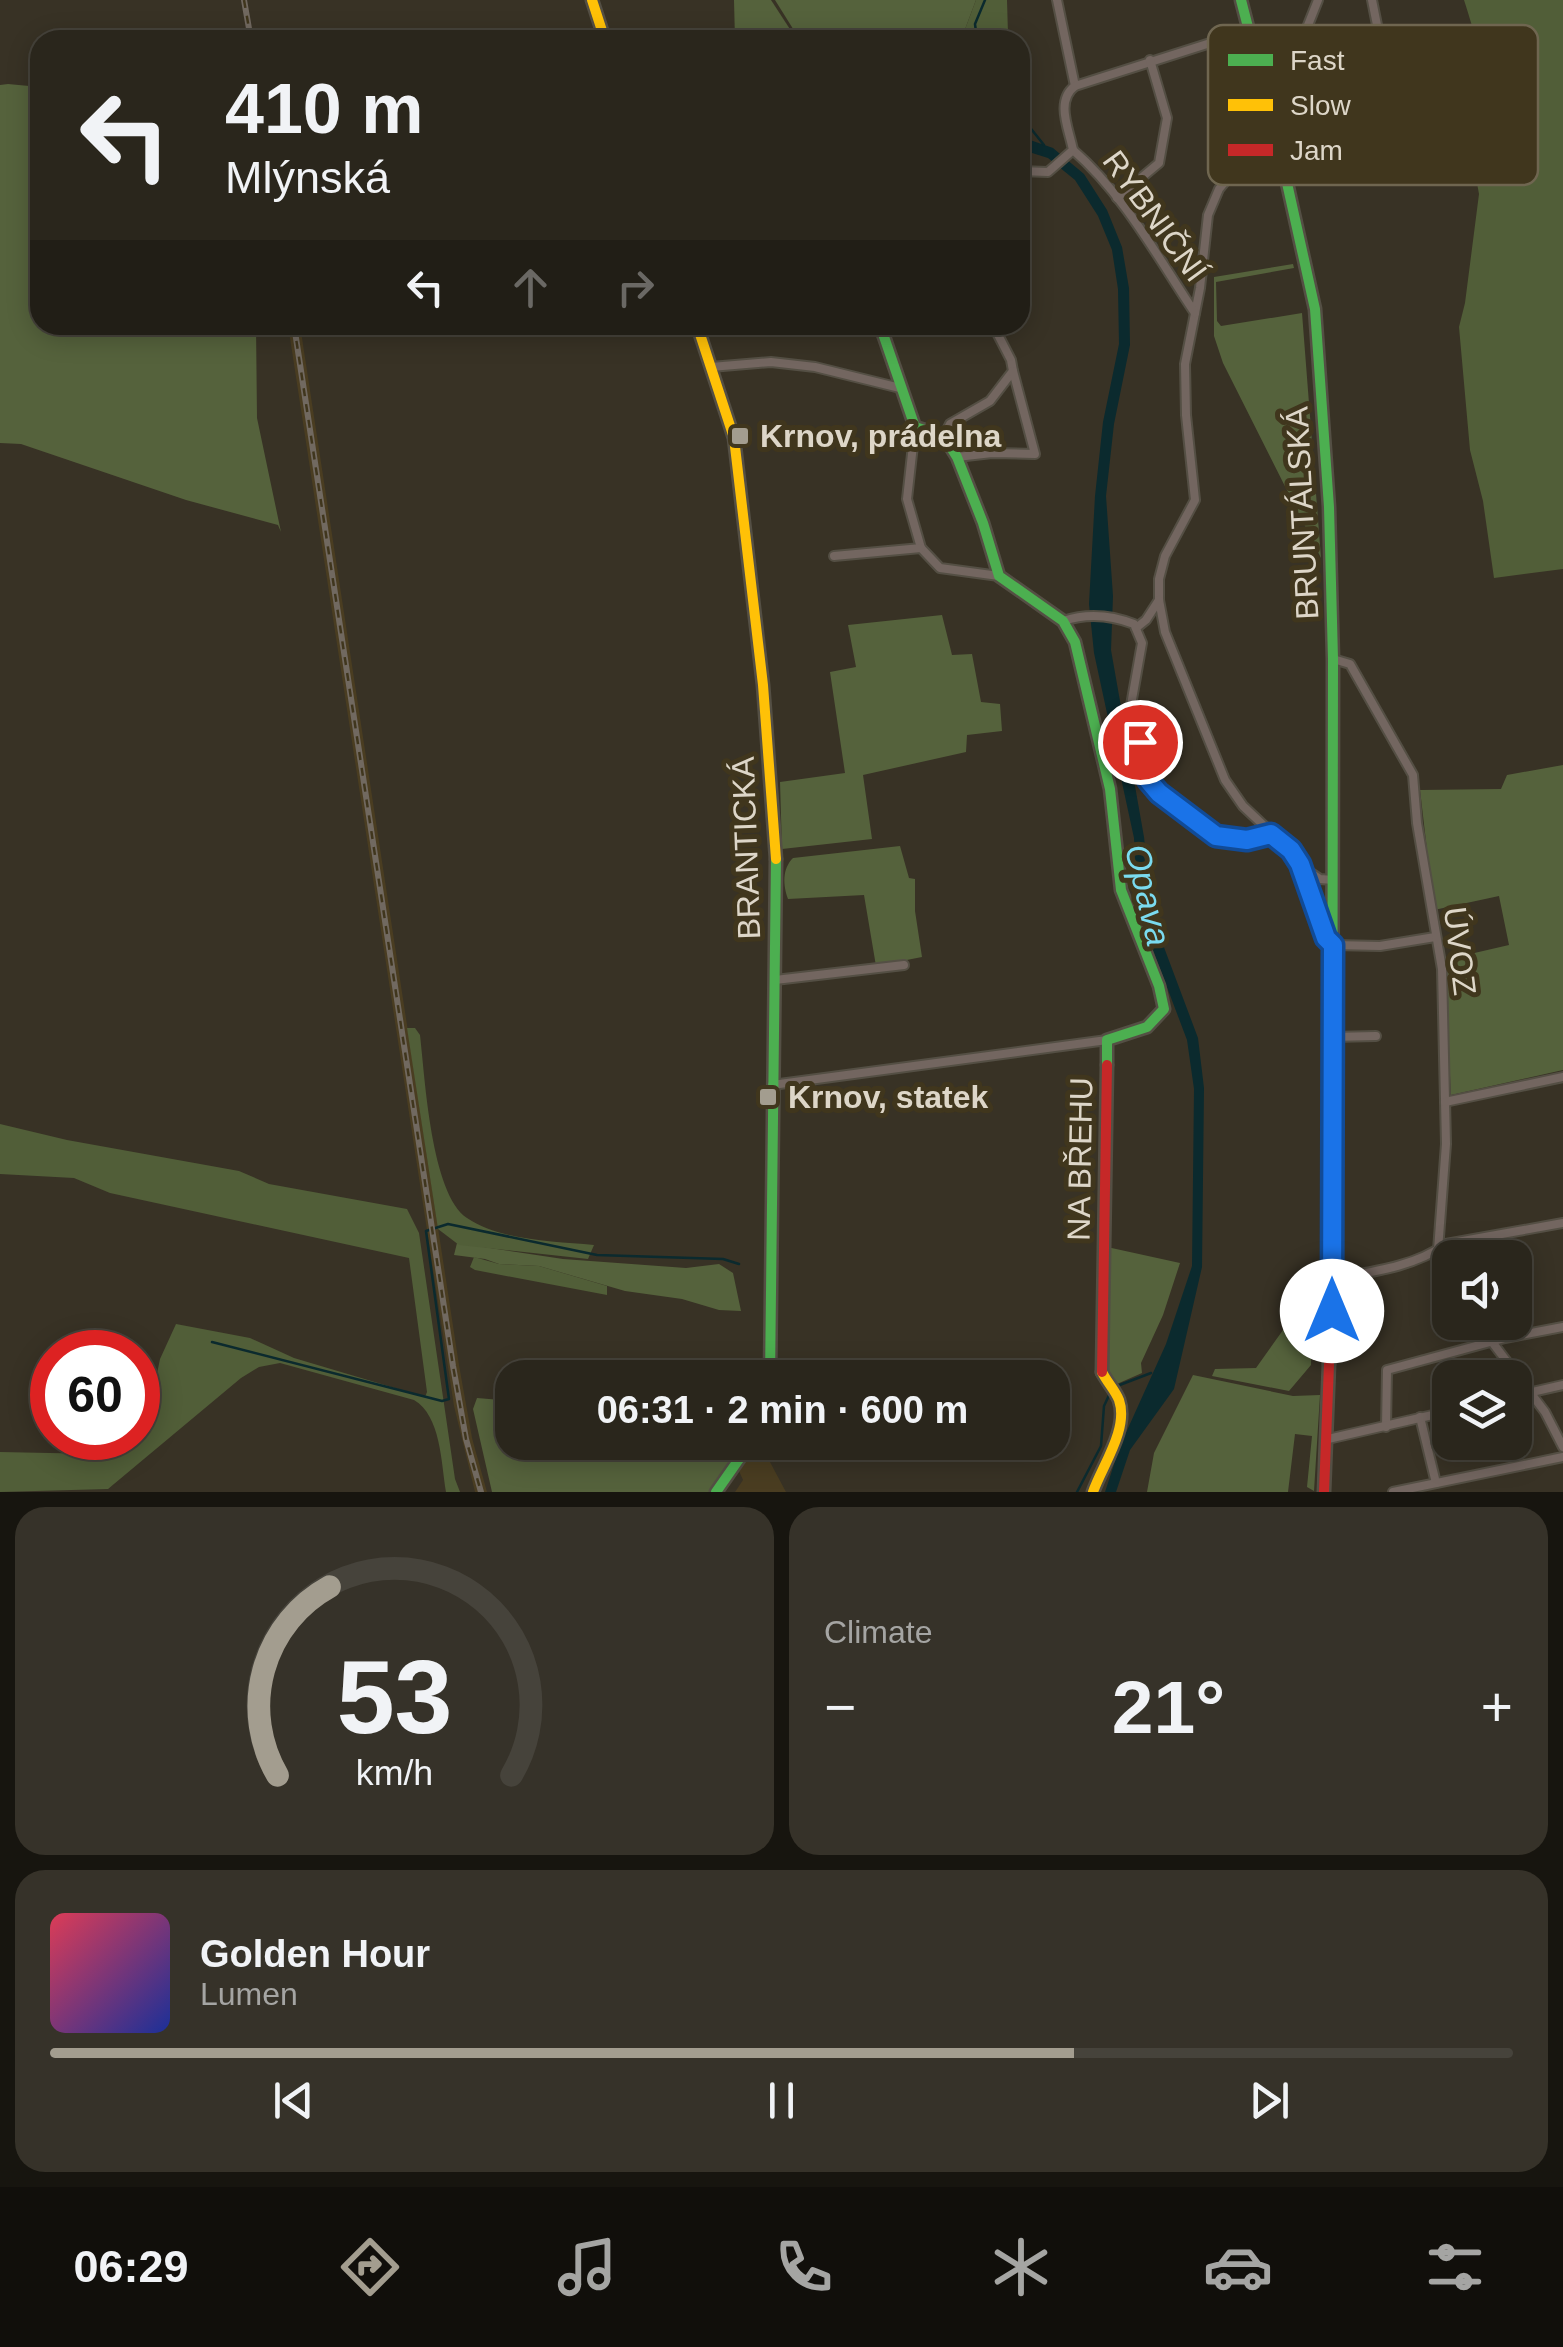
<!DOCTYPE html>
<html lang="en">
<head>
<meta charset="utf-8">
<style>
	:root { --surface:#2a261c; --page:#363229; --text:#f1f3f6; --muted:#a5a5a3; --line:#46433b; --accent:#a39d8f }
	body { margin:0; font-family:Arial,sans-serif; background:var(--page); color:var(--text); height:100vh; display:flex; flex-direction:column; font-size:38px; white-space:nowrap }
	* { box-sizing:border-box; margin:0 }
	p { font-size:32px; color:var(--muted) }
	.icon { flex:none; width:55px; height:55px; fill:none; stroke:currentColor; stroke-width:2; stroke-linecap:round; stroke-linejoin:round }
	.map { position:relative; height:1492px; overflow:hidden }
	.drawer { display:flex; flex-direction:column; gap:15px; padding:15px; background:#17150f; flex:1 }
	.drawer>* { flex:none }
	.top-card { position:absolute; left:30px; top:30px; width:1000px; height:305px; border-radius:30px; box-shadow:0 5px 25px #0003,0 0 0 2px var(--line); background:#2a261c; color:var(--text); overflow:hidden }
	.tools { position:absolute; left:1432px; top:1240px; display:grid; gap:20px }
	.tools a { display:grid; place-items:center; width:100px; height:100px; border-radius:20px; background:var(--surface); box-shadow:0 5px 25px #0003,0 0 0 2px var(--line); font-size:50px }
	.speed { position:absolute; left:30px; top:1330px; display:flex; gap:20px; font-size:50px; font-weight:700; text-align:center }
	.speed>* { display:grid; place-content:center; width:130px; height:130px; border-radius:50%; background:var(--surface); box-shadow:0 5px 25px #0003,0 0 0 2px var(--line); line-height:1 }
	.speed .limit { border:15px solid #d22; background:#fff; color:#111 }
	.pin { position:absolute; display:grid; place-items:center; width:85px; height:85px; color:#fff; margin:-42px; border:5px solid #fff; border-radius:50%; box-shadow:0 2px 10px #0007 }
	.me { position:absolute; width:110px; margin:-55px; rotate:0deg; stroke-linejoin:round; filter:drop-shadow(0 0 8px #0008) }
	.turn { display:flex; align-items:center; gap:35px; height:210px; padding:0 30px; font-size:45px }
	.turn .icon { width:130px; height:130px; stroke-width:2.5 }
	.turn b { display:block; font-size:70px; line-height:85px }
	.lanes { display:flex; align-items:center; height:95px; padding:0 30px; background:#0003; justify-content:center; gap:50px; direction:ltr }
	.lanes .off { opacity:.35 }
	.big { font-size:75px; font-weight:800; line-height:1.1 }
	.drawer .widget { flex:1; display:flex; flex-direction:column; justify-content:center; gap:15px; min-width:0; padding:0 35px; border-radius:30px; background:var(--page) }
	.drawer .dial { align-items:center; gap:0 }
	.dial svg { height:260px; overflow:visible; fill:none; stroke:var(--line); stroke-width:7; stroke-linecap:round; text-anchor:middle }
	.dial text { fill:var(--text); stroke:none }
	.song { display:flex; align-items:center; gap:30px }
	.cover { width:120px; height:120px; border-radius:15px; background:linear-gradient(135deg,hsl(350 70% 55%),hsl(230 70% 35%)) }
	.played { height:10px; border-radius:5px; background:linear-gradient(90deg,var(--accent) 70%,var(--line) 70%) }
	.keys { display:flex; justify-content:space-around; direction:ltr }
	.heat { display:flex; justify-content:space-between; align-items:center; font-size:55px; direction:ltr }
	.drawer .tiles { flex:1; display:grid; gap:15px; grid-template-columns:1fr 1fr }
	.widget:last-child { grid-column:span 2 }
	.trip { position:absolute; left:495px; top:1360px; width:575px; height:100px; border-radius:30px; background:var(--surface); box-shadow:0 5px 25px #0003,0 0 0 2px var(--line); font-weight:800; line-height:100px; text-align:center }
	.menu { display:flex; height:160px; justify-content:space-around; align-items:center; background:#110f0b; color:var(--muted) }
	.menu .icon { width:70px; height:70px }
	.menu .active { color:var(--accent) }
	.menu b { font-size:45px; color:var(--text) }
	.map>svg:first-child { display:block }
</style>
</head>
<body>
<div class="map">
<svg width="1563" height="1492" viewBox="0 0 1563 1492">
	<rect width="100%" height="100%" fill="#383225"/>
	<g fill="#4a3d21">
		<path d="M288,325H300L459,1365L472,1438L487,1492H475L454,1406Z"/>
		<path d="M758,1445H761L786,1492H735L743,1480L739,1471Z"/>
	</g>
	<g fill="#55623c">
		<path d="M734,0H771L797,40H735Z"/>
		<path d="M775,0H976L961,40H800Z"/>
		<path d="M8,84L40,87V325H256L257,418L281,532L278,525L186,500L21,444L0,443V85Z"/>
		<path d="M1293,264L1294,268L1216,282L1217,321L1221,326L1302,313L1321,558L1223,363L1214,336V277Z"/>
		<path d="M942,615L952,655L972,654L981,702L1000,704L1002,731L967,735L966,752L863,775L872,839L782,849L780,782L845,773L830,672L856,667L848,625Z"/>
		<path d="M1563,765V1070L1451,1095L1444,960L1509,945L1499,896L1434,910L1420,790L1501,789L1507,775Z"/>
		<path d="M900,846L909,878L915,879V911L922,957L876,966L864,895L788,899C783,885 782,869 793,858Z"/>
		<path d="M457,1243L563,1259L686,1268L719,1264L733,1273L741,1311L719,1310L682,1299L625,1291L539,1266L499,1264L485,1259L454,1255Z"/>
		<path d="M1107,1247L1180,1263L1163,1315L1141,1363L1142,1373L1110,1387L1104,1369Z"/>
		<path d="M1312,1328L1311,1365L1289,1391L1212,1376L1215,1369L1256,1368L1283,1330Z"/>
		<path d="M1193,1375L1293,1396L1320,1395L1314,1491L1307,1487L1312,1436L1295,1434L1288,1492H1147L1154,1453Z"/>
		<path d="M477,1398L512,1401V1442L744,1443L711,1492H492L473,1409Z"/>
	</g>
	<g fill="#515e38">
		<path d="M976,0H1007L1008,34L1012,40H961Z"/>
		<path d="M1464,0H1563V569L1494,578L1483,501L1470,450L1459,327L1465,303L1479,194L1472,156C1479,149 1490,143 1492,132C1495,101 1474,31 1464,0Z"/>
		<path d="M407,1028H415L420,1035C425,1078 431,1194 467,1218C502,1241 553,1241 594,1245L588,1259L459,1245L438,1229Z"/>
		<path d="M0,1124L67,1140L239,1171L269,1184L407,1209L419,1233L455,1479L460,1492H446C441,1462 441,1416 414,1400L280,1363L259,1367L241,1378L108,1489L0,1492V1452L99,1454L112,1449L123,1438H138V1419L153,1393L160,1359L176,1324L250,1338L294,1358L425,1397L427,1392L409,1258L110,1193L74,1178L0,1174Z"/>
		<path d="M474,1257L499,1264L539,1266L607,1286V1295L475,1270L470,1267Z"/>
	</g>
	<path fill="#0b2a2e" d="M1030,140L1053,148L1084,174L1107,210L1122,247L1129,288L1130,345L1114,424L1106,496L1113,596L1111,650L1144,837L1153,918L1198,1038L1204,1088L1202,1267L1174,1389L1130,1450L1116,1492H1105L1120,1446L1166,1344L1192,1266L1194,1089L1187,1040L1142,921L1137,896L1134,838L1094,653L1089,604L1095,496L1103,422L1119,344L1118,289L1112,250L1098,216L1075,180L1048,158L1029,152L1020,153V142Z"/>
	<g fill="none" stroke-linecap="round" stroke-linejoin="round">
		<g stroke="#0b2a2e" stroke-width="2.5">
			<path d="M977,40L975,24L985,0"/>
			<path d="M1020,115L1044,145"/>
			<path d="M212,1342L442,1401L449,1399L426,1231L448,1224L597,1255L723,1259L739,1264"/>
			<path d="M1117,1386L1151,1373"/>
			<path d="M1077,1492L1101,1446L1104,1406L1111,1391"/>
		</g>
		<g stroke="#544f44" stroke-width="12">
			<g id="street">
				<path d="M1057,0L1075,86"/>
				<path d="M1372,0L1380,40"/>
				<path d="M1279,147L1244,159L1219,189L1208,215L1200,288L1185,364L1186,415L1195,500L1165,556L1159,579V600L1165,632L1225,780L1243,806L1291,851L1326,938L1333,945L1380,946L1435,937"/>
				<path d="M1073,150C1124,194 1158,258 1195,313"/>
				<path d="M1282,162L1295,135L1287,78L1318,0"/>
				<path d="M1020,171L1048,172L1073,150C1069,129 1055,101 1075,86L1226,38"/>
				<path d="M1117,198L1159,163L1167,118L1150,60"/>
				<path d="M711,367L771,362L815,367L900,388"/>
				<path d="M915,427L907,499L921,548L940,568L999,576"/>
				<path d="M944,436L950,424L990,401L1013,371L1011,360L993,325"/>
				<path d="M957,457L992,453L1035,454L1013,371"/>
				<path d="M834,556L921,548"/>
				<path d="M1063,621C1087,613 1111,615 1134,624L1142,643L1131,705L1148,781L1159,793L1216,836L1247,840L1271,834"/>
				<path d="M1136,628L1146,620L1159,600"/>
				<path d="M1333,659L1350,664L1413,775L1417,823L1442,969L1446,1144L1438,1250L1450,1277"/>
				<path d="M1299,865L1320,879L1333,880"/>
				<path d="M775,980L904,965"/>
				<path d="M1332,1037L1376,1036"/>
				<path d="M772,1085L1107,1040"/>
				<path d="M1445,1102L1563,1077"/>
				<path d="M1332,1279C1371,1272 1414,1267 1446,1244L1563,1223"/>
				<path d="M1477,1322L1545,1412L1563,1447"/>
				<path d="M1515,1396L1563,1385"/>
				<path d="M1420,1417L1436,1483"/>
				<path d="M1386,1427L1387,1370L1505,1338L1563,1327"/>
				<path d="M1328,1439L1450,1411"/>
				<path d="M1393,1492L1563,1457"/>
			</g>
		</g>
		<g stroke="#544f44" stroke-width="15">
			<g id="fast">
				<path d="M1241,0L1279,147L1315,309L1329,507L1333,659L1332,1279L1329,1364"/>
				<path d="M880,325L915,427L944,436L957,457L983,523L999,576L1063,621L1075,642L1110,789L1121,890L1159,986L1164,1009L1147,1027L1107,1040V1065"/>
				<path d="M770,1378L776,859"/>
				<path d="M716,1492L751,1442"/>
			</g>
		</g>
		<g stroke="#544f44" stroke-width="15">
			<g id="slow">
				<path d="M592,0L605,40"/>
				<path d="M697,325L734,438L763,685L776,859"/>
				<path d="M1093,1492C1102,1466 1129,1429 1119,1400C1115,1390 1107,1382 1102,1372"/>
			</g>
		</g>
		<g stroke="#544f44" stroke-width="15">
			<g id="jam">
				<path d="M1102,1372L1107,1065"/>
				<path d="M1324,1492L1329,1364"/>
			</g>
		</g>
		<use href="#street" stroke="#736660" stroke-width="8"/>
		<use href="#fast" stroke="#4caf50" stroke-width="10"/>
		<use href="#slow" stroke="#ffc107" stroke-width="10"/>
		<use href="#jam" stroke="#c62828" stroke-width="10"/>
		<g stroke="#716960" stroke-width="6">
			<g id="rail">
				<path d="M244,0L251,40"/>
				<path d="M294,325L453,1366L466,1439L481,1492"/>
			</g>
		</g>
		<use href="#rail" stroke="#40361d" stroke-width="2.5" stroke-dasharray="8" stroke-linecap="butt"/>
	</g>
	<g fill="none" stroke-linecap="round" stroke-linejoin="round">
		<g stroke="#114b97" stroke-width="25">
			<path id="route" d="M1140,742L1148,780L1159,793L1216,836L1247,840L1271,834L1291,850L1300,864L1326,938L1333,945L1332,1311"/>
		</g>
		<use href="#route" stroke="#1a73e8" stroke-width="18"/>
	</g>
	<g fill="#a39d8f" stroke="#40361d" stroke-width="4">
		<rect x="730" y="426" width="20" height="20" rx="5"/>
		<rect x="758" y="1087" width="20" height="20" rx="5"/>
	</g>
	<g text-anchor="middle" stroke-width="10" stroke-linejoin="round" paint-order="stroke">
		<g font-size="32" fill="#ddd6c8" stroke="#40361d">
			<text transform="translate(1155 216) rotate(54)" y="11">RYBNIČNÍ</text>
			<text transform="translate(1302 513) rotate(-93)" y="11">BRUNTÁLSKÁ</text>
			<text transform="translate(746 848) rotate(-92)" y="11">BRANTICKÁ</text>
			<text transform="translate(1460 951) rotate(83)" y="11">ÚVOZ</text>
			<text transform="translate(1080 1159) rotate(-89)" y="11">NA BŘEHU</text>
		</g>
		<g font-size="32" font-weight="bold" fill="#ddd6c8" stroke="#40361d" text-anchor="start">
			<text x="760" y="447">Krnov, prádelna</text>
			<text x="788" y="1108">Krnov, statek</text>
		</g>
		<g font-size="35" font-style="italic" fill="#7adbf0" stroke="#40361d">
			<text transform="translate(1148 895) rotate(77)" y="12">Opava</text>
		</g>
	</g>
	<rect x="1208" y="25" width="330" height="160" rx="15" fill="#40361d" stroke="#6f6650" stroke-width="2.5"/>
	<rect x="1228" y="54" width="45" height="12" fill="#4caf50"/>
	<rect x="1228" y="99" width="45" height="12" fill="#ffc107"/>
	<rect x="1228" y="144" width="45" height="12" fill="#c62828"/>
	<g font-size="28" fill="#ddd6c8">
		<text x="1290" y="70">Fast</text>
		<text x="1290" y="115">Slow</text>
		<text x="1290" y="160">Jam</text>
	</g>
</svg>
<div class="tools">
<a><svg class="icon" aria-label="sound" viewBox="0 0 24 24"><path d="M4 9h4l5-4v14l-5-4H4zM17 9q2 3 0 6"/></svg></a>
<a><svg class="icon" aria-label="layers" viewBox="0 0 24 24"><path d="M12 4l9 5-9 5-9-5zM3 14l9 5 9-5"/></svg></a>
</div>
<div class="speed"><div class="limit">60</div></div>
<div class="pin" style="left:1140px;top:742px;background:#d93025"><svg class="icon" aria-label="arrive" viewBox="0 0 24 24"><path d="M6 21V4h12l-3 4 3 4H6"/></svg></div>
<svg class="me" style="left:1332px;top:1311px" viewBox="-20 -20 40 40"><circle r="19" fill="#fff"/><path d="M0-13L10 11 0 6-10 11z" fill="#1a73e8"/></svg>
<div class="trip">06:31 · 2 min · 600 m</div>
<div class="top-card">
<div class="turn"><svg class="icon" aria-label="left" viewBox="0 0 24 24"><path d="M17 20v-9H6M10 6l-5 5 5 5"/></svg><div><b>410 m</b>Mlýnská</div></div>
<div class="lanes"><svg class="icon" aria-label="left" viewBox="0 0 24 24"><path d="M17 20v-9H6M10 6l-5 5 5 5"/></svg><svg class="icon off" aria-label="ahead" viewBox="0 0 24 24"><path d="M12 20V5M6 11l6-6 6 6"/></svg><svg class="icon off" aria-label="right" viewBox="0 0 24 24"><path d="M7 20v-9h11M14 6l5 5-5 5"/></svg></div>
</div>
</div>
<section class="drawer">
<div class="tiles">
<div class="widget dial"><svg viewBox="0 0 100 80">
<path d="M14 69A42 42 0 1 1 86 69"/>
<path d="M14 69A42 42 0 0 1 30 11" stroke="#a39d8f"/>
<text x="50" y="56" font-size="32" font-weight="700">53</text>
<text x="50" y="72" font-size="11">km/h</text>
</svg></div>
<div class="widget"><p>Climate</p>
<div class="heat"><a>−</a><b class="big">21°</b><a>+</a></div>
</div>
<div class="widget">
<div class="song"><i class="cover"></i><div><b>Golden Hour</b><p>Lumen</p></div></div>
<div class="played"></div>
<div class="keys"><svg class="icon" aria-label="previous" viewBox="0 0 24 24"><path d="M18 5L8 12l10 7zM5 5v14"/></svg><svg class="icon" aria-label="pause" viewBox="0 0 24 24"><path d="M8 5v14M16 5v14"/></svg><svg class="icon" aria-label="next" viewBox="0 0 24 24"><path d="M6 5l10 7-10 7zM19 5v14"/></svg></div>
</div>
</div>
</section>
<nav class="menu">
<b>06:29</b>
<svg class="icon active" aria-label="directions" viewBox="0 0 24 24"><path d="M12 3l9 9-9 9-9-9zM9 14v-3h6M13 9l2 2-2 2"/></svg>
<svg class="icon" aria-label="music" viewBox="0 0 24 24"><path d="M9 18V5l10-2v13"/><circle cx="6" cy="18" r="3"/><circle cx="16" cy="16" r="3"/></svg>
<svg class="icon" aria-label="phone" viewBox="0 0 24 24"><path d="M5 4h4l2 5-3 2q2 4 5 5l2-3 5 2v4C11 20 4 13 5 4z"/></svg>
<svg class="icon" aria-label="climate" viewBox="0 0 24 24"><path d="M12 3v18M4 7l16 10M4 17L20 7"/></svg>
<svg class="icon" aria-label="car" viewBox="0 0 24 24"><path d="M5 17H2v-5l4-1 3-4h7l3 4 3 1v5h-3M9 17h6M6 11h13"/><circle cx="7" cy="17" r="2"/><circle cx="17" cy="17" r="2"/></svg>
<svg class="icon" aria-label="filters" viewBox="0 0 24 24"><path d="M4 7h16M4 17h16"/><circle cx="9" cy="7" r="2"/><circle cx="15" cy="17" r="2"/></svg>
</nav>
</body>
</html>
